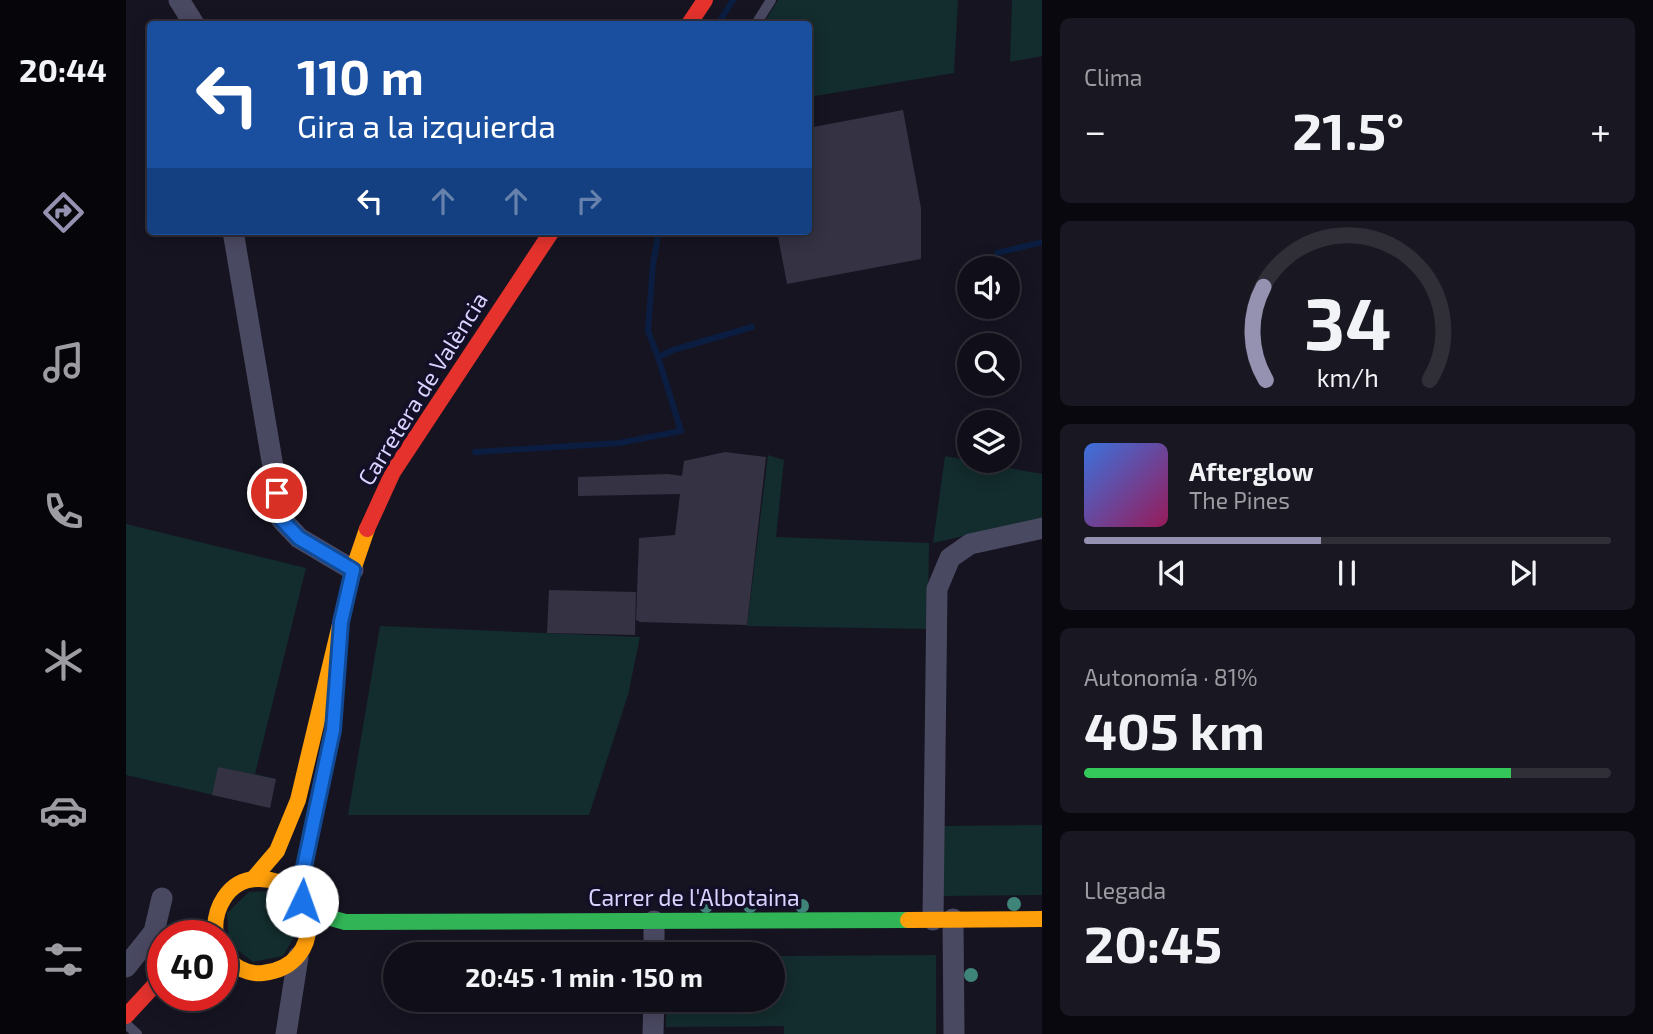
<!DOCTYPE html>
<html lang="es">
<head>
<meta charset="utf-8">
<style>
	:root { --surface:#100f19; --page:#191822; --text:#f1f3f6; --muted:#9c9ca2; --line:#302f38; --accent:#9591b1 }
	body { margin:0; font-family:"Exo 2",sans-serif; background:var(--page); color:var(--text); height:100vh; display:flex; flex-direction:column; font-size:26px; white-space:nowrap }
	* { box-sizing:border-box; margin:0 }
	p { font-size:23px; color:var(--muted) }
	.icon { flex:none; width:38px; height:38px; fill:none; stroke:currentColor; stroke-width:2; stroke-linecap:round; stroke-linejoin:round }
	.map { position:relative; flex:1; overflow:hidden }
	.details { display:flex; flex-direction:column; gap:18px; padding:18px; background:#09080e; width:611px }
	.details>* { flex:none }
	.hud { position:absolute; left:21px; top:21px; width:665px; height:214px; border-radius:7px; box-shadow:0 4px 18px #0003,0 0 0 2px var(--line); background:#1a4fa0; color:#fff; overflow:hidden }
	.buttons { position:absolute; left:831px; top:256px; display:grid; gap:14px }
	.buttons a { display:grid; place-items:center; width:63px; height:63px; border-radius:50%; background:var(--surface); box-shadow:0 4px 18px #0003,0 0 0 2px var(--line); font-size:35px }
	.speed { position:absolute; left:21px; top:920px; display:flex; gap:14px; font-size:35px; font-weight:700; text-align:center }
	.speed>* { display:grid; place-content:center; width:91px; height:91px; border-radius:50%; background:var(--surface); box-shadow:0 4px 18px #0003,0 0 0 2px var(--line); line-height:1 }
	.speed .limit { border:10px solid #d22; background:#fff; color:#111 }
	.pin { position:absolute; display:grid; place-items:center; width:60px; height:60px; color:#fff; margin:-30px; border:4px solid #fff; border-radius:50%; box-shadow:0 2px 7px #0007 }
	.me { position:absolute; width:77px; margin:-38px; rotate:3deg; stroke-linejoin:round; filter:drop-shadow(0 0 5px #0008) }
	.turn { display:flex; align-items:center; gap:24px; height:147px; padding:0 35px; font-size:32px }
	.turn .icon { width:91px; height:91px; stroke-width:2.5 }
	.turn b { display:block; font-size:49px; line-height:60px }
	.lanes { display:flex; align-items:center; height:66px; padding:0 35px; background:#0003; justify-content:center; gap:35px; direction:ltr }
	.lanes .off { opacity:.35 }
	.big { font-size:52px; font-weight:700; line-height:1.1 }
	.details .card { flex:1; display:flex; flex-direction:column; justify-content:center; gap:10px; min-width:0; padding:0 24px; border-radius:10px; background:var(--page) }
	.details .dial { align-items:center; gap:0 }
	.dial svg { height:182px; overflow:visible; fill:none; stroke:var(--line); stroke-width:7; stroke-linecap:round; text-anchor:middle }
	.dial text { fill:var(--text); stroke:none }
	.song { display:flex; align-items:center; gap:21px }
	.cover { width:84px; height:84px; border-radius:10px; background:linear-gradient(135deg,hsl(220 70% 55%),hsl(330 70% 35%)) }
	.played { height:7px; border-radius:4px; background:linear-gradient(90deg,var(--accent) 45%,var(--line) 45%) }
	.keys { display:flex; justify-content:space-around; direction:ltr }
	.heat { display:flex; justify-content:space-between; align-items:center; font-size:38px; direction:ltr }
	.charge { height:10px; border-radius:5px; background:linear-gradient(90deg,#34c759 81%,var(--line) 0) }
	.trip { position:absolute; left:257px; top:942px; width:402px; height:70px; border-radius:35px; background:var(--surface); box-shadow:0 4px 18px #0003,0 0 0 2px var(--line); font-weight:700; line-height:70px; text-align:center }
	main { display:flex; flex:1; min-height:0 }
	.tabs { display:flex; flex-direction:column; width:126px; justify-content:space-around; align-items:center; background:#06060a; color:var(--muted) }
	.tabs .icon { width:49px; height:49px }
	.tabs .selected { color:var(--accent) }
	.tabs b { font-size:32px; color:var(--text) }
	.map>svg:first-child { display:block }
</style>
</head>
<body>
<main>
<nav class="tabs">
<b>20:44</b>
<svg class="icon selected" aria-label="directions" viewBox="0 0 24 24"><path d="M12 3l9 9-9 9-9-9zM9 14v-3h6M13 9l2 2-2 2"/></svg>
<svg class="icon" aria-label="music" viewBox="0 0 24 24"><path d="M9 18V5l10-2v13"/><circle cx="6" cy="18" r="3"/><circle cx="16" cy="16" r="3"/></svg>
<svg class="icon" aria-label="phone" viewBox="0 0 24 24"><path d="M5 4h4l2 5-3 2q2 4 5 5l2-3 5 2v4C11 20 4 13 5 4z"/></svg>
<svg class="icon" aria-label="climate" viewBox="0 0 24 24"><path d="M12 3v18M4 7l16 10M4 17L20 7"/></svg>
<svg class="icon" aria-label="car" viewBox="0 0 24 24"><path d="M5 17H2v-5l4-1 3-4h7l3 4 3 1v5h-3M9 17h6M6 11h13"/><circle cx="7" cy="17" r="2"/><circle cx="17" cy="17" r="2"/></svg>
<svg class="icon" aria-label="filters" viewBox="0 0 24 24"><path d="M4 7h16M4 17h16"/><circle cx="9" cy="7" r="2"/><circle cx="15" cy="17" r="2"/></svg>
</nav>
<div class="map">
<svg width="917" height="1034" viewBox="0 0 917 1034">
	<rect width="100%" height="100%" fill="#161421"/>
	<g fill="#132c2d">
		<path d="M652,0H832L828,73L683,97L682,24H637Z"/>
		<path d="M886,0H916V56L884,62Z"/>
		<path d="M642,455L658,460L650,537L803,543L802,629L621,626Z"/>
		<path d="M819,456L916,474V518L807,543Z"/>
		<path d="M0,524L180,568L129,774L150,779L144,808L0,775Z"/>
		<path d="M254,626L514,637L502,695L463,815H222Z"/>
		<path d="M916,825V895L817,896V826Z"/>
		<path d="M144,891L162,901L172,930L157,956L127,962L103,944L101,913L123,892Z"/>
		<path d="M810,955V1034H658V1026L540,1027V999H648V956Z"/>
	</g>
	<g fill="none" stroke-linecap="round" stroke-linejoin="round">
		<g stroke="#0b1e41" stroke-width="6">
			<path d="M592,24L607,0"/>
			<path d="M533,231L527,264L522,331L532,357L547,350L626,327"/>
			<path d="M871,253L917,242"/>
			<path d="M349,452L493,443L555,431L532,357"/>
		</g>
	</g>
	<g fill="#343243">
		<path d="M777,110L795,208V259L661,284L651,231H682V128Z"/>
		<path d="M599,452L640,457L621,625L514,622L510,620L513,538L549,535L554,494L452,496V477L542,474L556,476L558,461Z"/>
		<path d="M423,590L510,592L509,635L421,633Z"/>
		<path d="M92,767L150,779L144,808L86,795Z"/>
	</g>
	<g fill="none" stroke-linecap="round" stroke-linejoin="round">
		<g stroke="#4a4962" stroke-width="10">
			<path d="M630,24L645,0"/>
			<path d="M0,1024L11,1034"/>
		</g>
		<g stroke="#4a4962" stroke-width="21">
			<path d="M53,0L68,24"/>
			<path d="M107,231L156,520L173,538L227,570"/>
			<path d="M827,919L828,1034"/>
			<path d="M807,920L811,589L824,558L844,544L917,528"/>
			<path d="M528,954V921"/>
			<path d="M0,967L28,932L36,898"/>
			<path d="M160,1034L172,957"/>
			<path d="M527,1034L528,999"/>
		</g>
		<path stroke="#30b455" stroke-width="16" d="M179,906L198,916L219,922L782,920"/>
		<g stroke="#ff9f0a" stroke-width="16">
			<path d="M127,879L151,851L172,800L227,570L241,529"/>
			<path d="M782,920L917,919"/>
			<path d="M90,936C86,910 102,879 132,879C194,878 202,966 137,973C120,975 105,965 96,952"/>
		</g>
		<g stroke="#e5322d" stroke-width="16">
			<path d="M563,24L579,0"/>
			<path d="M241,529L267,472L426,231"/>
			<path d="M173,896L196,779"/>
			<path d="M0,1016L37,976"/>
		</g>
	</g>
	<g fill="#3e8478">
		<circle cx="888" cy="904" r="7"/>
		<circle cx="580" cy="906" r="7"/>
		<circle cx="624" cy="906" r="7"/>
		<circle cx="676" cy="906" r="7"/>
		<circle cx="845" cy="975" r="7"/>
	</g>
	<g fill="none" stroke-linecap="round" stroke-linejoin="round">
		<g stroke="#114b97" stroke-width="18">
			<path id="route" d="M151,493L156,520L173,538L227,570L215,622L207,730L175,881L173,896L176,901"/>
		</g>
		<use href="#route" stroke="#1a73e8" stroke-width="12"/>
	</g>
	<g text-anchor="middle" stroke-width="7" stroke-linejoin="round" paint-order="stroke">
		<g font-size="23" fill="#d9d4ff" stroke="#130f26">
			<text transform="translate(297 389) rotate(-58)" y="8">Carretera de València</text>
			<text x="568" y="906">Carrer de l'Albotaina</text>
		</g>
	</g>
</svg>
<div class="buttons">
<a><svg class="icon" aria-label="sound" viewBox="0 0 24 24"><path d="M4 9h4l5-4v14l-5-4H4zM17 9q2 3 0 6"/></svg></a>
<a><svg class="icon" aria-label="search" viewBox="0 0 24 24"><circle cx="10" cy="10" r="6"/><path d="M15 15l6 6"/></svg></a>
<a><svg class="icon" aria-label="layers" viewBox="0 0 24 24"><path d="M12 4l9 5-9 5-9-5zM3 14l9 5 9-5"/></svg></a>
</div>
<div class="speed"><div class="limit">40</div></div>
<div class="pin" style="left:151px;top:493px;background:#d93025"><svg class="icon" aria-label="arrive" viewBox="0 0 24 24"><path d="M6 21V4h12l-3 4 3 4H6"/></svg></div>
<svg class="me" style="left:176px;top:901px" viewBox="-20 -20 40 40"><circle r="19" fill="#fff"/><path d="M0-13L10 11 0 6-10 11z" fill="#1a73e8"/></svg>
<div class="trip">20:45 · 1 min · 150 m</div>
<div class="hud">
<div class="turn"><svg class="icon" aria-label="left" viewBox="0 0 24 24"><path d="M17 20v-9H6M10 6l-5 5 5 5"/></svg><div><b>110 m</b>Gira a la izquierda</div></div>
<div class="lanes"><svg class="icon" aria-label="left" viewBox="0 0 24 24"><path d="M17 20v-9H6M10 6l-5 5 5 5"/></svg><svg class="icon off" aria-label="ahead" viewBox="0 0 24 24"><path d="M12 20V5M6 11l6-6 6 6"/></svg><svg class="icon off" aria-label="ahead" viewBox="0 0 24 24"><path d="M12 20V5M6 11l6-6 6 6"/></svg><svg class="icon off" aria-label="right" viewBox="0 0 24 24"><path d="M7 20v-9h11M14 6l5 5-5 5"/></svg></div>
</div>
</div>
<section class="details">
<div class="card"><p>Clima</p>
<div class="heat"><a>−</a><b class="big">21.5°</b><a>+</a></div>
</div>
<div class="card dial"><svg viewBox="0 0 100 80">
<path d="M14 69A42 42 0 1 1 86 69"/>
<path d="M14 69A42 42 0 0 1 13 28" stroke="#9591b1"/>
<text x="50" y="56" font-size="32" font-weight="700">34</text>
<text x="50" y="72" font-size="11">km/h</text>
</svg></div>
<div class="card">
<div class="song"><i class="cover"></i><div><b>Afterglow</b><p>The Pines</p></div></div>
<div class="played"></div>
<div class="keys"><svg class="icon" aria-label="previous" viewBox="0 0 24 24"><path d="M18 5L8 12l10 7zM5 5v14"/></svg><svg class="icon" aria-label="pause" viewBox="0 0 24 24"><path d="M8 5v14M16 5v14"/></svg><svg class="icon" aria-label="next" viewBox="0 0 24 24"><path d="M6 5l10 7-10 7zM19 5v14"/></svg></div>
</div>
<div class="card"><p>Autonomía · 81%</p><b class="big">405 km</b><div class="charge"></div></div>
<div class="card"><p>Llegada</p><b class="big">20:45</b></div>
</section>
</main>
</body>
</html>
